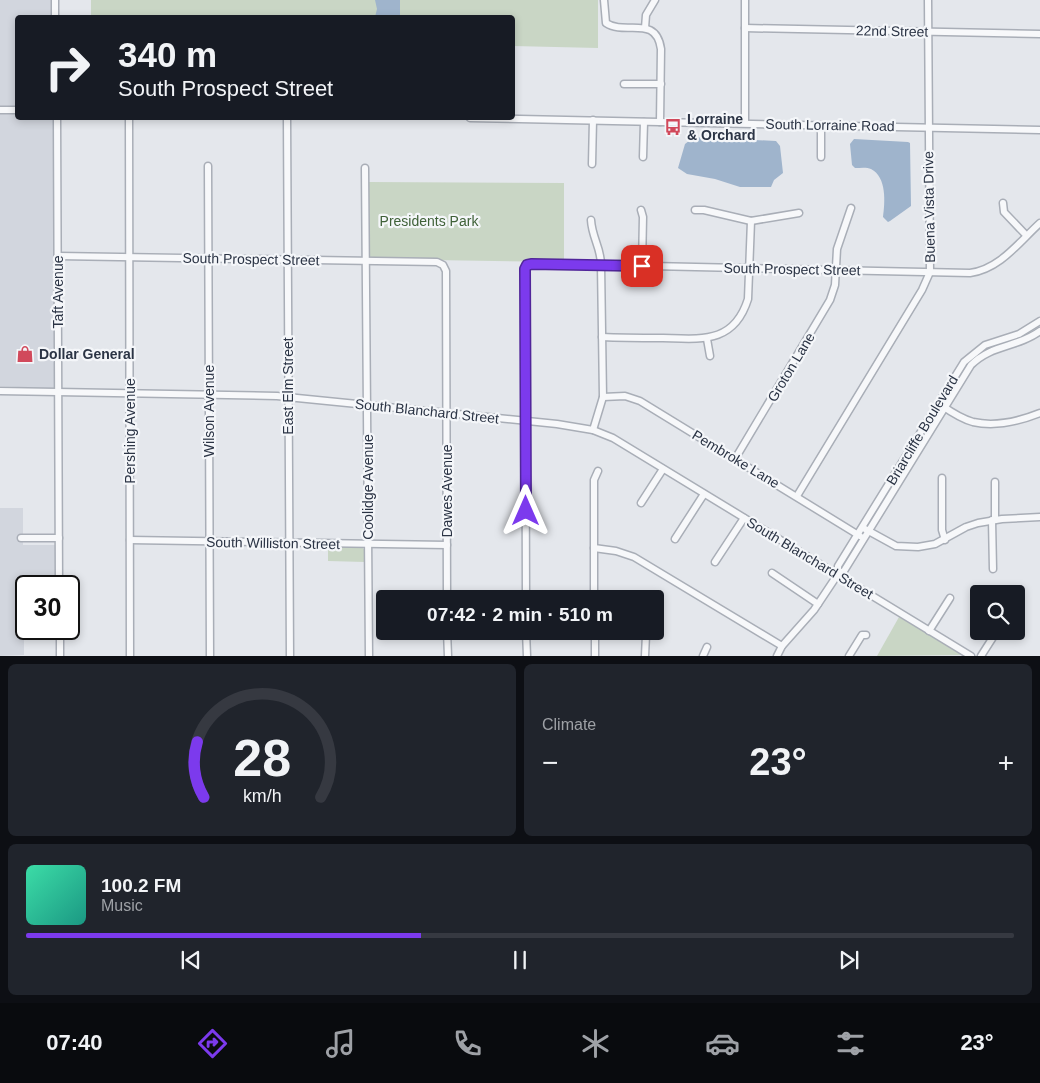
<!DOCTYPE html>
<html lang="en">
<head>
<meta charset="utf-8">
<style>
	:root { --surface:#171b24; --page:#20242c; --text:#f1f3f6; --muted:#9ea1a6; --line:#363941; --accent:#7c3aed }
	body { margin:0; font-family:Arial,sans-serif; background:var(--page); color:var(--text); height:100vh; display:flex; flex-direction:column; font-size:19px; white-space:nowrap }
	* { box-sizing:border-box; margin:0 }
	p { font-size:16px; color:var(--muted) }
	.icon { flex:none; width:28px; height:28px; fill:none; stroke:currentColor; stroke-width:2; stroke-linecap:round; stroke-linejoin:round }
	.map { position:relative; height:656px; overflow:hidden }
	.drawer { display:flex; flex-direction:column; gap:8px; padding:8px; background:#0d0f14; flex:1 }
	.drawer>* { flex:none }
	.guide { position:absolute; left:15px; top:15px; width:500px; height:105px; border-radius:5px; box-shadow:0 2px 8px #0003; background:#171b24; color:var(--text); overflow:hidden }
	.buttons { position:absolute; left:970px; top:585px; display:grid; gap:10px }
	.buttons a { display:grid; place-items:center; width:55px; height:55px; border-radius:5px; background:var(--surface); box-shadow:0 2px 8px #0003; font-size:25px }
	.speed { position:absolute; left:15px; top:575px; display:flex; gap:10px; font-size:25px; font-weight:700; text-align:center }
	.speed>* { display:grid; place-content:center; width:65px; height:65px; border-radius:50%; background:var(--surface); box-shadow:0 2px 8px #0003; line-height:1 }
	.speed .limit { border:2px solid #111; border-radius:8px; background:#fff; color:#111 }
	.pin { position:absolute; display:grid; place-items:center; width:42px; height:42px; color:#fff; margin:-21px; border-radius:10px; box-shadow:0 2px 8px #0006 }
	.me { position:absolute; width:55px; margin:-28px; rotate:0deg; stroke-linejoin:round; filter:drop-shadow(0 0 4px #0008) }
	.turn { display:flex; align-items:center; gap:18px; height:105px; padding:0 20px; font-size:22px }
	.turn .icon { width:65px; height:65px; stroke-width:2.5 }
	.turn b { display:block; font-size:35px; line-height:42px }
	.big { font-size:38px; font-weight:700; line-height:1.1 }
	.drawer .tile { flex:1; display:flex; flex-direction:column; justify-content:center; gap:8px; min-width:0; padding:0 18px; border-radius:8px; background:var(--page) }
	.drawer .dial { align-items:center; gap:0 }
	.dial svg { height:130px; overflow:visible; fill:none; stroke:var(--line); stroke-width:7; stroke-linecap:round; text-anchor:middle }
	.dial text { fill:var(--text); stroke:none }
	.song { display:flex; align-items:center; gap:15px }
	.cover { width:60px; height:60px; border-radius:8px; background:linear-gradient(135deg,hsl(160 70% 55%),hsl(170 70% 35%)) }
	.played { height:5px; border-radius:2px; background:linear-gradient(90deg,var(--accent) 40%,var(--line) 40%) }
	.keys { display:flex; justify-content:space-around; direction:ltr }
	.heat { display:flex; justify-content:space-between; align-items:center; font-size:28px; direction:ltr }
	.drawer .tiles { flex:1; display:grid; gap:8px; grid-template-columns:1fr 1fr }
	.tile:last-child { grid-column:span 2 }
	.trip { position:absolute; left:376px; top:590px; width:288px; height:50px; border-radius:5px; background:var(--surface); box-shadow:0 2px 8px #0003; font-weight:700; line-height:50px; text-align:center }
	.tabs { display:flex; height:80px; justify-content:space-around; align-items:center; background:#090b0e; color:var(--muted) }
	.tabs .icon { width:35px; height:35px }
	.tabs .active { color:var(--accent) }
	.tabs b { font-size:22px; color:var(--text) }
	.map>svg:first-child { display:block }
</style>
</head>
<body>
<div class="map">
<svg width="1040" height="656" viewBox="0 0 1040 656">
	<rect width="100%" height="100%" fill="#e4e7ec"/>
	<g fill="#d2d6de">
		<path d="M0,0H53V17L18,18L17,107L0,106Z"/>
		<path d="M0,114H17L18,118H54L56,389L0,386Z"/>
		<path d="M0,508H23V545H56V586H26V629H57V640H24V655L0,656Z"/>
	</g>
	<g fill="#c9d6c5">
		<path d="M91,0H598V48L513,46L512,18H91Z"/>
		<path d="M369,182L564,183V262L369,259Z"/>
		<path d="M360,546L365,550V562L328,561V547Z"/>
		<path d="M899,617L964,655L877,656Z"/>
	</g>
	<g fill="#9fb4cc">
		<path d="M375,0H400V17H375L377,9Z"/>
		<path d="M694,137L776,141L780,146L783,173L774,180L771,187H740L715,179L687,174L678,168L685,144Z"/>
		<path d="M854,139L908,142L910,143L911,206L890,221L888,222L883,217C885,203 887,177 871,169C867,167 860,168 855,168L852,165L850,144Z"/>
	</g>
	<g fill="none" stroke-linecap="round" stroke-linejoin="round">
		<g stroke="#a9aeb7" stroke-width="9">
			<g id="minor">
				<path d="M55,0V18"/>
				<path d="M604,0L606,23C625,36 656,14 661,49L660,122"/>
				<path d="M645,28L646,15L655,0"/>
				<path d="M745,28L1040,34"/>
				<path d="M624,84H661"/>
				<path d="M0,110H18"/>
				<path d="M57,118L59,586"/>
				<path d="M129,118L130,656"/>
				<path d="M287,118L290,656"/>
				<path d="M470,118L1040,130"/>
				<path d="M745,123V0"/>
				<path d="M643,157L644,122"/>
				<path d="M821,157V125"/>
				<path d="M592,164L593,120"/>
				<path d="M208,166L210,656"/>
				<path d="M365,168L369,656"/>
				<path d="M1003,203L1004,212L1026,235"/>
				<path d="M641,210L643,217L642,266"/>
				<path d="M695,210H704L751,221"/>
				<path d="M591,220C592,238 601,247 601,265L603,397L593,430"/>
				<path d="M751,221L799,213"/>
				<path d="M58,256L437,262L443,265L446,271L447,599"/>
				<path d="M602,337C622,338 643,338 663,338C701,339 734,344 748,299L751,221"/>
				<path d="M707,339L710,356"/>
				<path d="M0,391L277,396L557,424L593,430L613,438L971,656"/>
				<path d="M603,397L625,396L640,401L860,536"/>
				<path d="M941,405C951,412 962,419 973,422C995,427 1020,421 1040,413"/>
				<path d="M735,459L830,300L835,285L837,249L851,208"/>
				<path d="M942,478V530L945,540"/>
				<path d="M995,482V520"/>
				<path d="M797,496L922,290L930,272L928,0"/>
				<path d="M641,503L663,469"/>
				<path d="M992,520L993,569"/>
				<path d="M865,529L896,546L918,547L935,544L966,527L978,523L1002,519L1040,517"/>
				<path d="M21,538H59"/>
				<path d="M675,539L704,494"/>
				<path d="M130,540L447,545"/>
				<path d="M594,548L616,551L634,557L782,646"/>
				<path d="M715,562L744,518"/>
				<path d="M772,573L818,604"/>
				<path d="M838,574V566L964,362L985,345L1019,334L1040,321"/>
				<path d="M526,599L525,270L527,265L560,264L970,273C1000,269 1019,242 1040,223"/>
				<path d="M594,599V480L598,471"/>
				<path d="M60,629V656"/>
				<path d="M447,631L448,656"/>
				<path d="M526,631L527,656"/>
				<path d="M595,631V656"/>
				<path d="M929,631L950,598"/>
				<path d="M645,656L646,635L648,631"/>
				<path d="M703,656L707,647"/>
				<path d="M777,656L782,646L814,610L838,574L844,571L971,365C992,344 1017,348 1040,331"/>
				<path d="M849,656L862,635H866"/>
				<path d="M981,656L997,631"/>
			</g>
		</g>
		<use href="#minor" stroke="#f7f8fa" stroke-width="6"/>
	</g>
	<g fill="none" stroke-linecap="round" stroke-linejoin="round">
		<g stroke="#51269a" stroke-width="12">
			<path id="route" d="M526,511L525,269L527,265L532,264L642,266"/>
		</g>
		<use href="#route" stroke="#7c3aed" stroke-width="9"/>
	</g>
	<defs>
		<g id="bus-bare" transform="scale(1.35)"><path d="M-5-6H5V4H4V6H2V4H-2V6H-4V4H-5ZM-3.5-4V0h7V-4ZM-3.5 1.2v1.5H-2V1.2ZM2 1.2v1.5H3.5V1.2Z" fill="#d1495b" stroke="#f4f6f9" stroke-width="2.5" paint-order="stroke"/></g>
		<g id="shop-bare" transform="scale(1.35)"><path d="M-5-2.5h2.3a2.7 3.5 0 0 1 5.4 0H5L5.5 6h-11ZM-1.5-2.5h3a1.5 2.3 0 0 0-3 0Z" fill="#d1495b" stroke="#f4f6f9" stroke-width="2.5" paint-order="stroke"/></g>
	</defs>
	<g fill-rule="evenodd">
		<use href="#bus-bare" x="673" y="127"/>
		<use href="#shop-bare" x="25" y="354"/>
	</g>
	<g text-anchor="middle" stroke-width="4.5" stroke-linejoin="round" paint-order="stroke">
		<g font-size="14" fill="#2b3445" stroke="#f4f6f9">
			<text transform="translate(892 31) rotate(1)" y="5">22nd Street</text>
			<text transform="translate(830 125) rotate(1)" y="5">South Lorraine Road</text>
			<text transform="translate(929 207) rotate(-91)" y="5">Buena Vista Drive</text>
			<text transform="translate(251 259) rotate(1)" y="5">South Prospect Street</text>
			<text transform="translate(792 269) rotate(1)" y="5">South Prospect Street</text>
			<text transform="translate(58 292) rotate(-90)" y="5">Taft Avenue</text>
			<text transform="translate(791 367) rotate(-59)" y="5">Groton Lane</text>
			<text transform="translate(288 386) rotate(-90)" y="5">East Elm Street</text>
			<text transform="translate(209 411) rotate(-90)" y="5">Wilson Avenue</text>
			<text transform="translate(427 411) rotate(6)" y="5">South Blanchard Street</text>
			<text transform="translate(922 430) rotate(-59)" y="5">Briarcliffe Boulevard</text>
			<text transform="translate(130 431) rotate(-90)" y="5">Pershing Avenue</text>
			<text transform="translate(736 459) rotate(31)" y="5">Pembroke Lane</text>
			<text transform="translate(368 487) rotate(-90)" y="5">Coolidge Avenue</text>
			<text transform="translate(447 491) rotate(-90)" y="5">Dawes Avenue</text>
			<text transform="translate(273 543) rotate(1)" y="5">South Williston Street</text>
			<text transform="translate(810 558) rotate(31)" y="5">South Blanchard Street</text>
		</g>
		<g font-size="14" font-weight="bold" fill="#2b3445" stroke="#f4f6f9" text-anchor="start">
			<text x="687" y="124">Lorraine<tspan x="687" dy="16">&amp; Orchard</tspan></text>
			<text x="39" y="359">Dollar General</text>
		</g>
		<g font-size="14" fill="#3f6138" stroke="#f4f6f9">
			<text x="429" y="226">Presidents Park</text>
		</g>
	</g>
</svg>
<div class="buttons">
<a><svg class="icon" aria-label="search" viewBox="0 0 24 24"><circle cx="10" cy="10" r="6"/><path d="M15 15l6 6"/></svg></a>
</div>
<div class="speed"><div class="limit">30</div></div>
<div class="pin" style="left:642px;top:266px;background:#d93025"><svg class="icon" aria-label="arrive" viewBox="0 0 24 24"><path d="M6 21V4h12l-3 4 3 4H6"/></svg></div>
<svg class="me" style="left:526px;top:511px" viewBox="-20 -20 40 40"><path d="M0-17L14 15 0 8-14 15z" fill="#7c3aed" stroke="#fff" stroke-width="4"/></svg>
<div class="trip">07:42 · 2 min · 510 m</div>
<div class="guide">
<div class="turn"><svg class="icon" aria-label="right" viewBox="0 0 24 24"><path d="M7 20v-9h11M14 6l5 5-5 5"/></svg><div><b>340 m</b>South Prospect Street</div></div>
</div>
</div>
<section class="drawer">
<div class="tiles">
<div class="tile dial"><svg viewBox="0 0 100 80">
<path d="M14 69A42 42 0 1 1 86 69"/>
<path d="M14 69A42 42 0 0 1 10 35" stroke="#7c3aed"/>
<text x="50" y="56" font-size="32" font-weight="700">28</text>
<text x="50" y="72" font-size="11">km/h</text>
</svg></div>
<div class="tile"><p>Climate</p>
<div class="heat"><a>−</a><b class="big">23°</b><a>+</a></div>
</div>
<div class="tile">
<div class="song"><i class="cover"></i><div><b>100.2 FM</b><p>Music</p></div></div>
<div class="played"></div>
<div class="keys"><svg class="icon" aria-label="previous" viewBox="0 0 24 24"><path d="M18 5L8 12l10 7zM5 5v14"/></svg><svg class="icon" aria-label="pause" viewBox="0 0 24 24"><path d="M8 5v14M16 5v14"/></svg><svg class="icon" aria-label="next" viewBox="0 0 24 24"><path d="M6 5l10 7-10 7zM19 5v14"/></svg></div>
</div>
</div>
</section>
<nav class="tabs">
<b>07:40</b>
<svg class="icon active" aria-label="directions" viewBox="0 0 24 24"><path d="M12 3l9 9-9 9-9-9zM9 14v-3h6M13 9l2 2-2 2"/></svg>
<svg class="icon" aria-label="music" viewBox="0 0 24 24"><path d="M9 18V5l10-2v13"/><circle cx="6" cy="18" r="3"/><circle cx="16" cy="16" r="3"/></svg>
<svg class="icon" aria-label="phone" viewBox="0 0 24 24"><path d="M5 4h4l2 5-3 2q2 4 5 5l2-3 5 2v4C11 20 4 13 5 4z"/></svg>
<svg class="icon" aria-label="climate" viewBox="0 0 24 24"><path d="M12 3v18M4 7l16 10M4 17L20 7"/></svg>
<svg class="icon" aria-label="car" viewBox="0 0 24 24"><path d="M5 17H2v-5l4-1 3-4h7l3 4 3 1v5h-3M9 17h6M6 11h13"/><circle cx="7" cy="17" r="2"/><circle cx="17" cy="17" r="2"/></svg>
<svg class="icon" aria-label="filters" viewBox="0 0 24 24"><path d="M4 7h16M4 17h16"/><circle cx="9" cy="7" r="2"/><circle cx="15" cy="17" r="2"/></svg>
<b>23°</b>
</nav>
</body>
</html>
